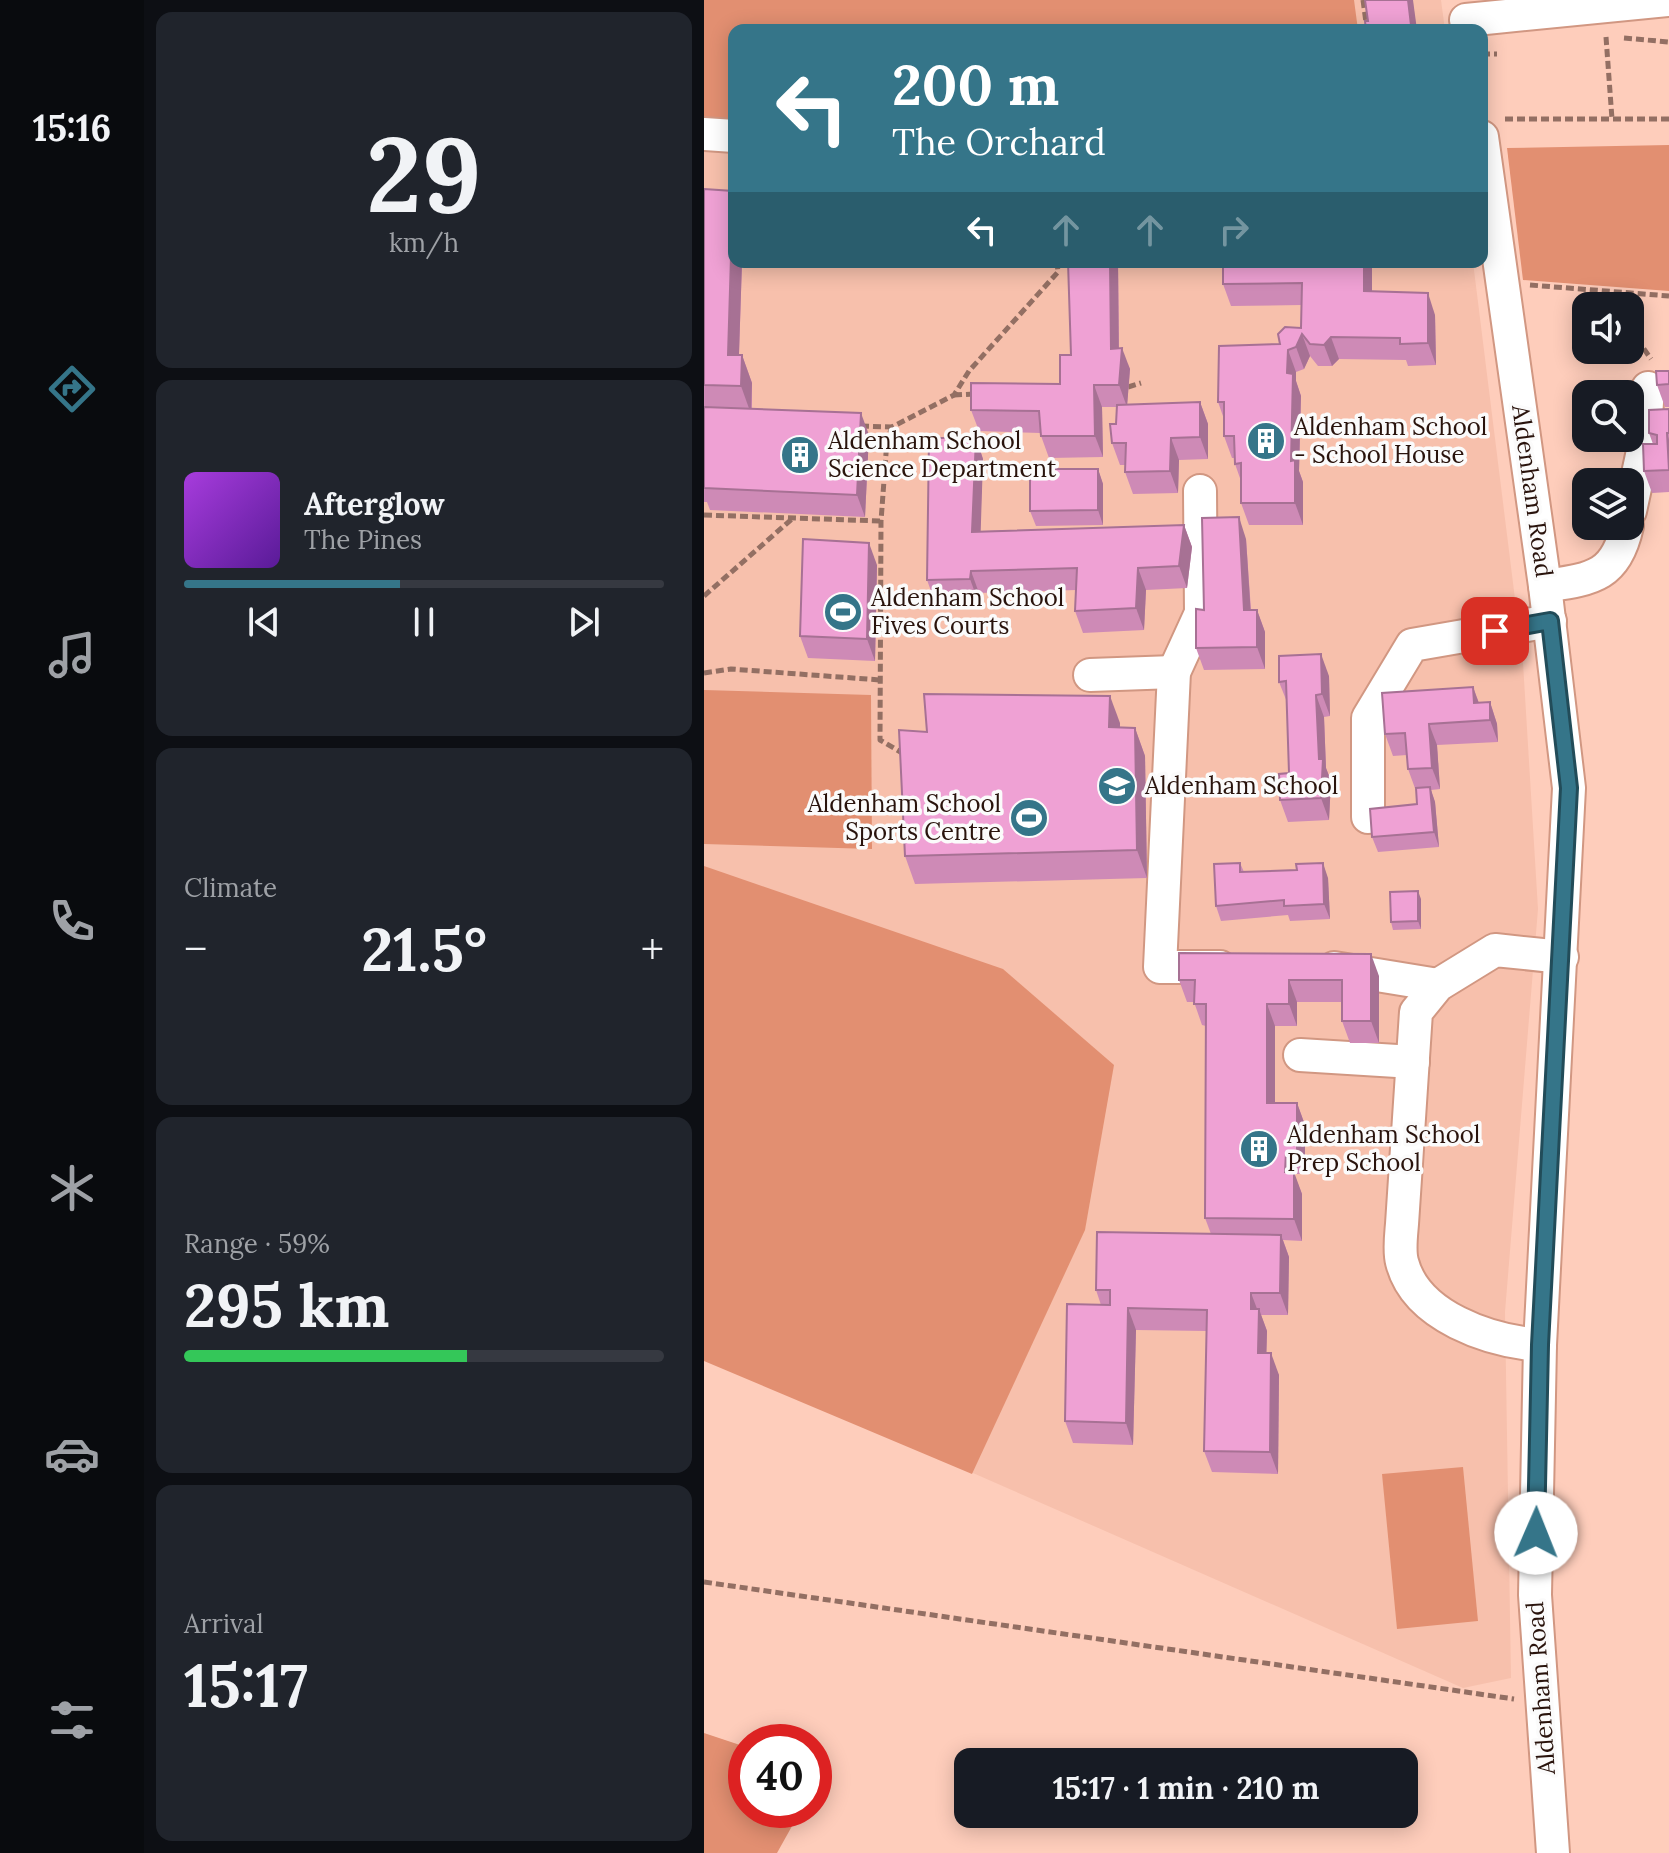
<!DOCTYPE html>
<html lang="en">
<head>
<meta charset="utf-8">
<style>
	:root { --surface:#171b24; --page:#20242c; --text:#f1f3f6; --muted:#9ea1a6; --line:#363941; --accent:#357589 }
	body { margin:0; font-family:Lora,serif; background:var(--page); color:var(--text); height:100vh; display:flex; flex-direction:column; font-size:30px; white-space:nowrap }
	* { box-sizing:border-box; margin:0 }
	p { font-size:26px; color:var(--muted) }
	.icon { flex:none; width:44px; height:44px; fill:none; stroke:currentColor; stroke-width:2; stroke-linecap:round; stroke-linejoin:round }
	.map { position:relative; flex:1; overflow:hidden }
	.drawer { display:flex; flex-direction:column; gap:12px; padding:12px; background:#0d0f14; width:560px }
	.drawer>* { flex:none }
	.top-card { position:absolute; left:24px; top:24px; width:760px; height:244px; border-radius:16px; box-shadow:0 4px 20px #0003; background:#357589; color:#fff; overflow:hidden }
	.buttons { position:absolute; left:868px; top:292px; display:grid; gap:16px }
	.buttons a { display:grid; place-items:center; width:72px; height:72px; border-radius:16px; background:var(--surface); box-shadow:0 4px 20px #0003; font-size:40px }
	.speed { position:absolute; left:24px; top:1724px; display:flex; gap:16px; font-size:40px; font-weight:700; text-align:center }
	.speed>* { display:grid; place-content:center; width:104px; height:104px; border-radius:50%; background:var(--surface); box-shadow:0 4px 20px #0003; line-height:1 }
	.speed .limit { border:12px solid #d22; background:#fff; color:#111 }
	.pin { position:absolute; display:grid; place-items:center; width:68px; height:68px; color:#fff; margin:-34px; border-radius:16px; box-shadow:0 4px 12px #0006 }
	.me { position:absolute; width:88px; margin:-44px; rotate:1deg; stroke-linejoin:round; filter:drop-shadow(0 0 6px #0008) }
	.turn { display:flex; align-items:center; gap:28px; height:168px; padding:0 32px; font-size:36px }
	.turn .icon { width:104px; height:104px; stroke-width:2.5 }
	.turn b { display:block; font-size:56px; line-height:68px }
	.lanes { display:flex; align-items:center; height:76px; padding:0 32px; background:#0003; justify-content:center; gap:40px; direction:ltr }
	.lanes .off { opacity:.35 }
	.big { font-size:60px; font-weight:800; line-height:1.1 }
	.drawer .card { flex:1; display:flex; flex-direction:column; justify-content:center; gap:12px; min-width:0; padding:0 28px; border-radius:16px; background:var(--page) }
	.drawer .dial { align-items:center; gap:0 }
	.dial b { font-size:104px; line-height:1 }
	.song { display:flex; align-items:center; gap:24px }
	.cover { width:96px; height:96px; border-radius:12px; background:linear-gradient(135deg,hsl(280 70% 55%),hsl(270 70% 35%)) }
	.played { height:8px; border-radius:4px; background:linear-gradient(90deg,var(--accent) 45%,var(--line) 45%) }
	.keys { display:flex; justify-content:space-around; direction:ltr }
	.heat { display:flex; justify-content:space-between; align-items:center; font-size:44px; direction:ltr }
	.charge { height:12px; border-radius:6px; background:linear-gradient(90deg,#34c759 59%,var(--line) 0) }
	.trip { position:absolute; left:250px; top:1748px; width:464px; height:80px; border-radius:16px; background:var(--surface); box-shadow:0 4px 20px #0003; font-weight:800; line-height:80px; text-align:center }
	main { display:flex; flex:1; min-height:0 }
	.dock { display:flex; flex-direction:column; width:144px; justify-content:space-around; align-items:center; background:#090b0e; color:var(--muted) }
	.dock .icon { width:56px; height:56px }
	.dock .active { color:var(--accent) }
	.dock b { font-size:36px; color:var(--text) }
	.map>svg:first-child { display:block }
</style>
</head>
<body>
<main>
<nav class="dock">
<b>15:16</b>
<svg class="icon active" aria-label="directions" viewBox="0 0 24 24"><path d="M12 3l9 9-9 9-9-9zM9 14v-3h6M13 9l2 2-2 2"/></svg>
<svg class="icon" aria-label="music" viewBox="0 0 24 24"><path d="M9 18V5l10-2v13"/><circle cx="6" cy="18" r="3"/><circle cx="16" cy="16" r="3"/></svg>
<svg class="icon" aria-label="phone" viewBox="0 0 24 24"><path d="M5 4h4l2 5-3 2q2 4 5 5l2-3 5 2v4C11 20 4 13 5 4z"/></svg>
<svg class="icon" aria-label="climate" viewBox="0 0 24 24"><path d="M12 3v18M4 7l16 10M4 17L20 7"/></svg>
<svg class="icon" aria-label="car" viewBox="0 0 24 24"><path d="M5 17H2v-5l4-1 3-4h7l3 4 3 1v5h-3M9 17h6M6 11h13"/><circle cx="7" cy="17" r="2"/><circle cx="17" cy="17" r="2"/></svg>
<svg class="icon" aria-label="filters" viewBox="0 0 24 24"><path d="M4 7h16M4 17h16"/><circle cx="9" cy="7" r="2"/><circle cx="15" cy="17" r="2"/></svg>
</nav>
<section class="drawer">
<div class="card dial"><b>29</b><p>km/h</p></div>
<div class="card">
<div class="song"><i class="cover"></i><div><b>Afterglow</b><p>The Pines</p></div></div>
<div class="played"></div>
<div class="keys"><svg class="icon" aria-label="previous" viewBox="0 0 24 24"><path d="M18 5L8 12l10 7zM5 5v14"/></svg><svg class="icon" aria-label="pause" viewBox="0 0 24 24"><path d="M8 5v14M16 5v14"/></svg><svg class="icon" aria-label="next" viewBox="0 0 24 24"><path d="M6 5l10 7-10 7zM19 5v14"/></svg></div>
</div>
<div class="card"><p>Climate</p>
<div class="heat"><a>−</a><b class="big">21.5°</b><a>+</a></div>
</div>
<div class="card"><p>Range · 59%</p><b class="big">295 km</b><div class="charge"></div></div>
<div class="card"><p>Arrival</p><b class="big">15:17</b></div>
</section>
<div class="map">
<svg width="965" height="1853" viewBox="0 0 965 1853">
	<rect width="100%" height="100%" fill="#fecdbb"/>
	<path fill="#f7c0ac" d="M0,0H737L741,30H30V262H769L819,663L834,909L801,1312L807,1678L759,1688L0,1355Z"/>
	<g fill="#e28f71">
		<path d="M0,0H650L654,30H30V127L0,125Z"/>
		<path d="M965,145V291L819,280L803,148Z"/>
		<path d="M0,690L167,695L168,849L0,844Z"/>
		<path d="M0,866L299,969L410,1065L381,1230L268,1474L0,1361Z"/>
		<path d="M759,1467L774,1621L693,1629L678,1474Z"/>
		<path d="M0,1733L42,1747V1810H97L73,1853H0Z"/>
	</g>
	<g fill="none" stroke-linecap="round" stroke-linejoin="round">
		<g stroke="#d19782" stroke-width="36">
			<g id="minor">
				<path d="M762,20L963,0"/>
				<path d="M0,134L30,136"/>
				<path d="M778,137L841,586L865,788L836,1345L831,1595L849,1853"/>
				<path d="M496,491L497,613L470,672L456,967H516"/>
				<path d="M926,511L940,446L944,388"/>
				<path d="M841,586C888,579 912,577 923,526"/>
				<path d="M386,675L470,672"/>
				<path d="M664,817V718L708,645L846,621"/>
				<path d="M630,968L734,985"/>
				<path d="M596,1055L709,1062"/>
				<path d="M836,1345C786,1341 712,1317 698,1262C695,1251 697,1236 698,1224L712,1012L734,985L791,950L858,957"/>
			</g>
		</g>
		<g stroke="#936f63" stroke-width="5" stroke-dasharray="8 4" stroke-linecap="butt">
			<path d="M659,0L663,30"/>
			<path d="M902,37L908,119"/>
			<path d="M920,38L965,42"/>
			<path d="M778,54H793"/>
			<path d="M801,119H965"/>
			<path d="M826,285L965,296"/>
			<path d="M900,291L911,306"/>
			<path d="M926,329L947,359"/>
			<path d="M424,387L437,383"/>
			<path d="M250,395L271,394"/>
			<path d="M157,426L188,427"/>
			<path d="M0,515L177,521"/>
			<path d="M0,596L89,518"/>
			<path d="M0,673L27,669L176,680"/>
			<path d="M200,754L176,740L177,521L183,440L188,427L250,395L265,371L354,272L353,262"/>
			<path d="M0,1582L810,1699"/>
		</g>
		<use href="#minor" stroke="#fff" stroke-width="32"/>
	</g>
	<g fill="#ce8ab6">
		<path d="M0,189L30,262H38L35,355H38L48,383V409L165,435L161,517L6,510L3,502H0Z"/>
		<path d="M364,262H414L415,348L426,369L423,405L496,402L504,424V459L475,460L474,493L429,494L421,472V465H416L408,443L412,424L413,407H398L399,457L345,458L336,433L275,431L267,410L356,384L367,355Z"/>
		<path d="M519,262H668V291L731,315L732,365L704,366L702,360L635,359L628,366H614L606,356L600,369L592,372V381L597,396L595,471L599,482V525H545L537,503V481L531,464V458H528L520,436V419L514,402L576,344L597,328L598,305L527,306L519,284Z"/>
		<path d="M965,371V407H961L953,385Z"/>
		<path d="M965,409V492L948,493L940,471L949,444L945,433Z"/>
		<path d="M272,438L279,459L276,531L480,525L488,547L483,588L442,590L440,630L379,633L371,611L372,590L275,593L274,601L231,602L223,580Z"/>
		<path d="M394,469L399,484V525L332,526L326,511Z"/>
		<path d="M542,539L547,610H553L561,632V669L500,670L492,648L500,610Z"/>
		<path d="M173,565L171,661L104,658L96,636Z"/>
		<path d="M625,676L626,716L620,717L622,768L627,781L625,820L584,822L576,800L585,773L583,702L575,682Z"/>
		<path d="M769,687L775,703L786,702L793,724L794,742L733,745L736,789L727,790L731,802L735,847L674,852L668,837L713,804L712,791L704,769L703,755L689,756L681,734Z"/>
		<path d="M416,723V727L431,728L441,756L443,878L211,884L201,856L223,732Z"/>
		<path d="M536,863L540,872L624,878L626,919L586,921L584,915L517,921L512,906Z"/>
		<path d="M717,899V929L689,930L687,922Z"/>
		<path d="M675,976V1043H646L638,1021V1002H593V1026H571V1103H593L601,1125V1174H590L598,1194V1241L579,1240L585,1257L584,1315H557L563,1331L562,1353L575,1375L574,1474L508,1472L500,1451L503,1331L432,1330L429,1445L369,1443L361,1421L397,1305L392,1290L507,1234L501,1218L502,1026L498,1025L490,1002H483L475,980Z"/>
	</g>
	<g fill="#a77194">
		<path d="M704,0H709L713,30L707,25Z"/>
		<path d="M29,191L30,195V262H38L34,383L24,355Z"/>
		<path d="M406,262H414L415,370L407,349Z"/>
		<path d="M660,262H668V313L660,291Z"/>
		<path d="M724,293L731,315L732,365L724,343Z"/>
		<path d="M598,334L606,356L600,369L592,347Z"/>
		<path d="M627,337L635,359L628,366L620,345Z"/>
		<path d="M418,348L426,369L423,407L415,385Z"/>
		<path d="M584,350L592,372V381L597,396L595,471L599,482V525L591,503L587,461L583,373Z"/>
		<path d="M38,355L48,383L47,414L37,386Z"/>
		<path d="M390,385L398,407L399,457L391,436Z"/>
		<path d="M496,402L504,424V459L496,437Z"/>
		<path d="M157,413L165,435L161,517L153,495Z"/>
		<path d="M963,433L965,440V470Z"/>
		<path d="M272,438L279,459L276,553L268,532Z"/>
		<path d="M467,438L475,460L474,493L466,471Z"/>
		<path d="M394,469L399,484V525L394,510Z"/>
		<path d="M535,517L542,539L548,632L540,610Z"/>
		<path d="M480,525L488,547L483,588L475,566Z"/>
		<path d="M165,543L173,565L171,661L163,639Z"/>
		<path d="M434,568L442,590L440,630L432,608Z"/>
		<path d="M267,571L275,593L274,601L266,579Z"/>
		<path d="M553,610L561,632V669L553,647Z"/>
		<path d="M617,654L625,676L626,716L618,694Z"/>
		<path d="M769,687L777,709L770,703Z"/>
		<path d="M612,695L620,717L622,768L627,781L625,820L617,798Z"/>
		<path d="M406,696L416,723L415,755L405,727Z"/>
		<path d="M786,702L793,724L794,742L786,720Z"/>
		<path d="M725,724L733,745L736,789L728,768Z"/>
		<path d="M431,728L441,756L443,878L433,850Z"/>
		<path d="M726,787L731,802L735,847L730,832Z"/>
		<path d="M619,863L624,878L626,919L620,904Z"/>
		<path d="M714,891L717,899V929L714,921Z"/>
		<path d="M667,954L675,976V1043L667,1021Z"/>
		<path d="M585,980L593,1002V1026L585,1004Z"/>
		<path d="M563,1004L571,1026V1125L563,1103Z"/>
		<path d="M593,1103L601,1125V1174L593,1152Z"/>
		<path d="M582,1152L590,1174L581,1172Z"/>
		<path d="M590,1172L598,1194V1241L590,1219Z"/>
		<path d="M577,1235L585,1257L584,1315L576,1293Z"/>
		<path d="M547,1293L555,1314V1309L563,1331L562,1375L554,1353L547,1309Z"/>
		<path d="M424,1308L432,1330L429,1445L422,1423Z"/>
		<path d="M567,1353L575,1375L574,1474L566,1452Z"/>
	</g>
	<g fill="#efa1d4" stroke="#a77194" stroke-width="2">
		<path d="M661,0H704L707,25H717V30H662L661,21H664Z"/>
		<path d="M0,189L29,191L24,355H38L37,386L0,385Z"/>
		<path d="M364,262H406L407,349L418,348L415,385H390L391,436H337L335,411L267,410V383L356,384V355H367Z"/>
		<path d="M519,262H660V291L724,293V343L696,344V338L627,337L620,345L606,344L598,334L592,347L584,350L583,373L589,374L587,461L591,460V503H537V463L531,464L530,436H520V402H514L515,346L576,344L574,334L581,327L597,328L598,283L519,284Z"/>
		<path d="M952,371H965V384L953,385Z"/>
		<path d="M496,402V437L467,438L466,471L421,472L422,443H408L406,424H412L413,405Z"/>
		<path d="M0,407L157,413L153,495L0,488Z"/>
		<path d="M965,409V433H963L965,470L940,471L939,444H953V435L945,433V410Z"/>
		<path d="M225,438H272L268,532L480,525L475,566L434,568L432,608L371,611L373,568L267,571L266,579L223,580Z"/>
		<path d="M326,469H394V510L326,511Z"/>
		<path d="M535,517L540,610H553V647L492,648V609L500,610L498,518Z"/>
		<path d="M99,539L165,543L163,639L96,636Z"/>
		<path d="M617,654L618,694L612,695L615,759H619L617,798L576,800L575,774L585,773L582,681L575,682V656Z"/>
		<path d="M769,687L770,703L786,702V720L725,724L728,768L704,769L701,733L681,734L678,693Z"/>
		<path d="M220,694L406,696L405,727L431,728L433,850L201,856L195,730L223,732Z"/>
		<path d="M726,787L730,832L668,837L666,809L713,804L712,788Z"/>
		<path d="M536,863V872L593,870L592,864L619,863L620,904L580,906V900L512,906L510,864Z"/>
		<path d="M714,891V921L687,922L686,892Z"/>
		<path d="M475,953L667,954V1021H638V980H585V1004H563V1103H593V1152H582L581,1172H590V1219L501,1218L502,1004H490L491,980H475Z"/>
		<path d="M393,1232L577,1235L576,1293H547V1309H555L554,1353H567L566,1452L500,1451L503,1310L424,1308L422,1423L361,1421L363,1304L406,1305V1290H392Z"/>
	</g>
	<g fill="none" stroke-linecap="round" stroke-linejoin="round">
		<g stroke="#224c59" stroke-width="20">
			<path id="route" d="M791,631L846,621L865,788L836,1345L832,1533"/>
		</g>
		<use href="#route" stroke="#357589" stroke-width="14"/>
	</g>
	<defs>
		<g id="building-disc" transform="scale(2)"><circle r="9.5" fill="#357589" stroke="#fbfbfb"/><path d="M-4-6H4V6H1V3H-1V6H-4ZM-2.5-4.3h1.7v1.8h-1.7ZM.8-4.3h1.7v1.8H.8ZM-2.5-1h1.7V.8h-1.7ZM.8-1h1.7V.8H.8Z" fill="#fff"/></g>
		<g id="stadium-disc" transform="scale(2)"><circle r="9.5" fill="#357589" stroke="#fbfbfb"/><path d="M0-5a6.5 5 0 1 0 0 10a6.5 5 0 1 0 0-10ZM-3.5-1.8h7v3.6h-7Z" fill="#fff"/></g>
		<g id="school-disc" transform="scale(2)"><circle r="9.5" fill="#357589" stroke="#fbfbfb"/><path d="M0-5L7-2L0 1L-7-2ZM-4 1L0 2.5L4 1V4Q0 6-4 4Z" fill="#fff"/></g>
	</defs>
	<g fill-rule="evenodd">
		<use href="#building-disc" x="562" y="441"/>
		<use href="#building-disc" x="96" y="455"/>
		<use href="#stadium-disc" x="139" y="612"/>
		<use href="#school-disc" x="413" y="786"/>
		<use href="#stadium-disc" x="325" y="818"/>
		<use href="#building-disc" x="555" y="1149"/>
	</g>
	<g text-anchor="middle" stroke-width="7" stroke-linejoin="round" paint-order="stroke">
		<g font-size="24" fill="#29130c" stroke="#fbfbfb" text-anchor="start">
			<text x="590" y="435">Aldenham School<tspan x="590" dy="28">- School House</tspan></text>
			<text x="124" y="449">Aldenham School<tspan x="124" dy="28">Science Department</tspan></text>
			<text x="167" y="606">Aldenham School<tspan x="167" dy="28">Fives Courts</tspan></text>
			<text x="441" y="794">Aldenham School</text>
			<text x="297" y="812" text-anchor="end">Aldenham School<tspan x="297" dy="28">Sports Centre</tspan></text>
			<text x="583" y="1143">Aldenham School<tspan x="583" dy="28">Prep School</tspan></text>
		</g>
		<g font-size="24" fill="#29130c" stroke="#fbfbfb">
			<text transform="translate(828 491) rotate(82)" y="8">Aldenham Road</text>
			<text transform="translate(837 1688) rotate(-94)" y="8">Aldenham Road</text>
		</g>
	</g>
</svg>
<div class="buttons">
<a><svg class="icon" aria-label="sound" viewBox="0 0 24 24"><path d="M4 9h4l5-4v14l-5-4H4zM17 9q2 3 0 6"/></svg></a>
<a><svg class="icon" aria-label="search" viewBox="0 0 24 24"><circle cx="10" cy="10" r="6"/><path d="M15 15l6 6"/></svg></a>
<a><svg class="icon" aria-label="layers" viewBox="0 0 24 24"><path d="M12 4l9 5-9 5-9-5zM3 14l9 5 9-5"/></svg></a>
</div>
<div class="speed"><div class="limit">40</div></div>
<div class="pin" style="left:791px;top:631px;background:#d93025"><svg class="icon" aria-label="arrive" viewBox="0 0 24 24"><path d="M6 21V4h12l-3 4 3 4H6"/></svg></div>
<svg class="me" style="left:832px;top:1533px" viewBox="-20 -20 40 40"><circle r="19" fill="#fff"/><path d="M0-13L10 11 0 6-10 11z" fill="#357589"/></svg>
<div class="trip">15:17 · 1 min · 210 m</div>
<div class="top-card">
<div class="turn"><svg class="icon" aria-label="left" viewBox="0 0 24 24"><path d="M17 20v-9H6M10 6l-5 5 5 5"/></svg><div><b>200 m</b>The Orchard</div></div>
<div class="lanes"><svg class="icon" aria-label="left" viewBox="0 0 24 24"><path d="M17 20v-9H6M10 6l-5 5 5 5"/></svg><svg class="icon off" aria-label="ahead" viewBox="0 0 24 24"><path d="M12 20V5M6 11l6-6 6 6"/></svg><svg class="icon off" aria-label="ahead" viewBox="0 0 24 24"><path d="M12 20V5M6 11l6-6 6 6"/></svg><svg class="icon off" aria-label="right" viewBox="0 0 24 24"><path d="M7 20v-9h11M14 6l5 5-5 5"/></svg></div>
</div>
</div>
</main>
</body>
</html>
